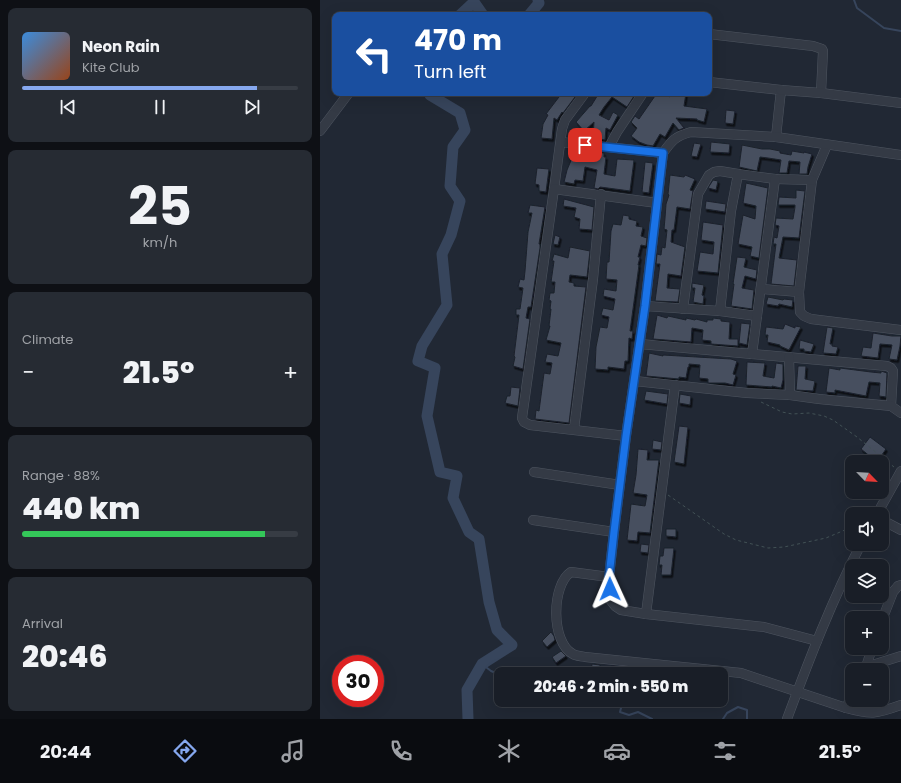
<!DOCTYPE html>
<html lang="en">
<head>
<meta charset="utf-8">
<style>
	:root { --surface:#191e27; --page:#262b33; --text:#f1f3f6; --muted:#9fa2a7; --line:#373c44; --accent:#86a8ef }
	body { margin:0; font-family:Poppins,sans-serif; background:var(--page); color:var(--text); height:100vh; display:flex; flex-direction:column; font-size:15px; white-space:nowrap }
	* { box-sizing:border-box; margin:0 }
	p { font-size:13px; color:var(--muted) }
	.icon { flex:none; width:22px; height:22px; fill:none; stroke:currentColor; stroke-width:2; stroke-linecap:round; stroke-linejoin:round }
	.map { position:relative; flex:1; overflow:hidden }
	.panel { display:flex; flex-direction:column; gap:8px; padding:8px; background:#0e1015; width:320px }
	.panel>* { flex:none }
	.hud { position:absolute; left:12px; top:12px; width:380px; height:84px; border-radius:8px; box-shadow:0 4px 16px #0002,0 0 0 1px var(--line); background:#1a4fa0; color:#fff; overflow:hidden }
	.needle { width:26px; rotate:115deg }
	.tools { position:absolute; left:525px; top:455px; display:grid; gap:8px }
	.tools a { display:grid; place-items:center; width:44px; height:44px; border-radius:8px; background:var(--surface); box-shadow:0 4px 16px #0002,0 0 0 1px var(--line); font-size:20px }
	.speed { position:absolute; left:12px; top:655px; display:flex; gap:8px; font-size:20px; font-weight:700; text-align:center }
	.speed>* { display:grid; place-content:center; width:52px; height:52px; border-radius:50%; background:var(--surface); box-shadow:0 4px 16px #0002,0 0 0 1px var(--line); line-height:1 }
	.speed .limit { border:6px solid #d22; background:#fff; color:#111 }
	.pin { position:absolute; display:grid; place-items:center; width:34px; height:34px; color:#fff; margin:-17px; border-radius:8px; box-shadow:0 2px 6px #0006 }
	.me { position:absolute; width:44px; margin:-22px; rotate:359deg; stroke-linejoin:round; filter:drop-shadow(0 0 3px #0008) }
	.turn { display:flex; align-items:center; gap:14px; height:84px; padding:0 16px; font-size:18px }
	.turn .icon { width:52px; height:52px; stroke-width:2.5 }
	.turn b { display:block; font-size:28px; line-height:34px }
	.big { font-size:30px; font-weight:800; line-height:1.1 }
	.panel .tile { flex:1; display:flex; flex-direction:column; justify-content:center; gap:6px; min-width:0; padding:0 14px; border-radius:8px; background:var(--page) }
	.panel .dial { align-items:center; gap:0 }
	.dial b { font-size:52px; line-height:1 }
	.song { display:flex; align-items:center; gap:12px }
	.cover { width:48px; height:48px; border-radius:6px; background:linear-gradient(135deg,hsl(210 70% 55%),hsl(20 70% 35%)) }
	.played { height:4px; border-radius:2px; background:linear-gradient(90deg,var(--accent) 85%,var(--line) 85%) }
	.keys { display:flex; justify-content:space-around; direction:ltr }
	.heat { display:flex; justify-content:space-between; align-items:center; font-size:22px; direction:ltr }
	.charge { height:6px; border-radius:3px; background:linear-gradient(90deg,#34c759 88%,var(--line) 0) }
	.trip { position:absolute; left:174px; top:667px; width:234px; height:40px; border-radius:8px; background:var(--surface); box-shadow:0 4px 16px #0002,0 0 0 1px var(--line); font-weight:800; line-height:40px; text-align:center }
	.tab-bar { display:flex; height:64px; justify-content:space-around; align-items:center; background:#0a0c10; color:var(--muted) }
	.tab-bar .icon { width:28px; height:28px }
	.tab-bar .selected { color:var(--accent) }
	.tab-bar b { font-size:18px; color:var(--text) }
	main { display:flex; flex:1; min-height:0 }
	.map>svg:first-child { display:block }
</style>
</head>
<body>
<main>
<section class="panel">
<div class="tile">
<div class="song"><i class="cover"></i><div><b>Neon Rain</b><p>Kite Club</p></div></div>
<div class="played"></div>
<div class="keys"><svg class="icon" aria-label="previous" viewBox="0 0 24 24"><path d="M18 5L8 12l10 7zM5 5v14"/></svg><svg class="icon" aria-label="pause" viewBox="0 0 24 24"><path d="M8 5v14M16 5v14"/></svg><svg class="icon" aria-label="next" viewBox="0 0 24 24"><path d="M6 5l10 7-10 7zM19 5v14"/></svg></div>
</div>
<div class="tile dial"><b>25</b><p>km/h</p></div>
<div class="tile"><p>Climate</p>
<div class="heat"><a>−</a><b class="big">21.5°</b><a>+</a></div>
</div>
<div class="tile"><p>Range · 88%</p><b class="big">440 km</b><div class="charge"></div></div>
<div class="tile"><p>Arrival</p><b class="big">20:46</b></div>
</section>
<div class="map">
<svg width="581" height="719" viewBox="0 0 581 719">
	<defs>
		<filter id="shadow"><feDropShadow dx="1.5" dy="2.5" stdDeviation="0" flood-color="#0009"/></filter>
	</defs>
	<rect width="100%" height="100%" fill="#212834"/>
	<g fill="none" stroke-linecap="round" stroke-linejoin="round">
		<g stroke="#37455c" stroke-width="2">
			<path d="M534,0L537,8L564,28L581,31"/>
			<path d="M162,664L171,671L181,675"/>
			<path d="M303,700L300,712L309,715L318,712L332,719"/>
			<path d="M403,719L407,713L418,707L427,710V719"/>
		</g>
		<g stroke="#37455c" stroke-width="11">
			<path d="M140,15L154,2L163,15"/>
			<path d="M209,15L219,3L218,0"/>
			<path d="M110,93V95L140,113L145,130L133,147L130,186L140,201L131,235L122,254L127,305L102,346L98,361L115,368L107,416L120,472L137,476L133,498L149,532L159,539L169,602L177,630L192,645L162,664L147,690L148,719"/>
		</g>
	</g>
	<g fill="#474f5e" stroke="#1b212c" filter="url(#shadow)">
		<path d="M242,93H258L243,113L242,112L237,120L234,118L232,139L221,138L223,124L228,115L226,114Z"/>
		<path d="M279,93H316L307,107L292,97L284,107L279,115L289,120L293,112L298,115L290,130L286,128L285,140L273,138L274,122L264,131L256,122L270,106H271Z"/>
		<path d="M337,93H345L350,97L351,93H366L364,106L387,109L384,122L377,120V119L356,118L364,128L359,130L353,123L345,137L340,134L333,146L327,145L319,142L311,136L317,128L311,122L315,116L319,119Z"/>
		<path d="M406,110L415,111L413,124L405,123Z"/>
		<path d="M391,142L410,144L409,153L390,152Z"/>
		<path d="M374,143L381,144L377,157L371,156Z"/>
		<path d="M422,145L442,149H450L460,151V153L471,155L472,151L484,153V152L492,154L488,167L487,174H479L480,162L469,161L467,173H459L461,160L448,158L440,157L437,171L419,167Z"/>
		<path d="M259,150L284,153V157H286L284,174L295,176L297,159L314,160L310,191L280,187L278,189L274,188L277,170L265,167L263,181L255,180L254,184L244,182L247,170L252,158L249,157L251,153L258,156Z"/>
		<path d="M325,162L333,163L329,193L322,192Z"/>
		<path d="M217,168L229,169L226,192L219,191V185L215,184Z"/>
		<path d="M350,175L364,177L365,175L375,179L370,190L373,191L370,209L357,207L354,230H352L351,242L365,247L361,276L348,274L347,288L360,289L358,302L335,301L340,264H336L337,254L341,255L342,247L345,248L347,230L344,229L345,218L346,204L349,195L348,194Z"/>
		<path d="M393,180L398,181L396,190L388,188Z"/>
		<path d="M426,183L448,188L439,258L430,256L432,247L418,244L423,215L435,219L436,206L423,203Z"/>
		<path d="M476,190L485,191L479,238L463,237L459,258L477,260L474,286L451,284L456,244H453L454,237L457,238L459,226L455,225L456,218L473,219L475,207V205H458L459,197L476,198Z"/>
		<path d="M244,199L274,207L272,230L259,229L260,219L254,217L256,208L243,206Z"/>
		<path d="M386,201L406,204L405,212L385,209Z"/>
		<path d="M210,205L225,207L219,244H220V248L211,307H208L206,318L210,319L203,369L193,366L195,357L194,356L199,315H196V309H200L203,288L198,287L200,279L204,280L205,271L208,232L212,213H208Z"/>
		<path d="M303,215L309,216V219L317,221L316,226L323,227L321,236L327,238L326,246L321,245L318,257H320L318,265H319L310,331H313L312,339L309,338L308,361H305L304,369L288,367V370L275,369L276,347L280,327L287,328L289,317L281,315L283,308L293,310L295,299L283,296L284,289L296,291L297,280L286,279L287,262H289L291,231L293,224L301,225Z"/>
		<path d="M383,222L403,225L398,273L377,271L380,252L393,254L394,242L381,240Z"/>
		<path d="M235,235L240,237L238,245L233,244Z"/>
		<path d="M250,247L270,251L267,277L250,275L249,282L254,283V286L266,287L249,423L215,419L216,410L219,411L224,373L230,374L232,363L225,362L227,354L238,356L241,343L226,340L230,326H229L231,309H230L231,301L229,300L230,293H234L235,282H231L234,261H232L234,254L248,258Z"/>
		<path d="M417,257L426,258L424,267L437,270L436,279L425,276L422,288L434,290L432,309L411,306L414,284H413Z"/>
		<path d="M372,283L384,285L382,295L384,296L383,304L373,302L375,288H372Z"/>
		<path d="M448,297L463,300L464,299L473,300L472,307L459,304L458,306L446,304Z"/>
		<path d="M337,315L347,318L348,316L366,320V318L375,320L376,319L387,322V320H393V318L401,319V321L410,322L409,339H418V346L391,344V341L382,340L383,330L372,328L371,342L333,339Z"/>
		<path d="M421,323L430,324L427,345L419,343Z"/>
		<path d="M465,324L475,328V326L481,327L469,350L460,346V345L447,342L448,335H445L446,327L463,329Z"/>
		<path d="M507,327L513,328L510,344H512V346L518,347L516,354L503,353Z"/>
		<path d="M553,333L572,336H581L580,346L577,360L569,359L572,345L560,344L558,358L541,356L543,347L551,348Z"/>
		<path d="M480,340L494,344L491,352L484,351V349H479Z"/>
		<path d="M329,353L343,356V355L411,359L417,361L413,374L416,375L413,385L405,383H388V379L379,378L380,365L369,364V367H368L366,378L359,377V379L326,376Z"/>
		<path d="M427,362L445,363L443,376L454,378L456,363L463,364V380L461,388L452,386V387L426,385Z"/>
		<path d="M478,366H486L485,379L495,381L493,391L476,390Z"/>
		<path d="M509,368L520,370V368L551,372L561,373V371L567,373L566,397L559,396L560,383L549,382L546,396L515,390V393L506,392Z"/>
		<path d="M191,387L200,388L198,406L185,403L187,396H190Z"/>
		<path d="M326,391L348,394L347,404L324,400Z"/>
		<path d="M360,394L371,396L370,405L359,403Z"/>
		<path d="M359,426L368,427L364,464L354,462Z"/>
		<path d="M550,437L566,449L557,462L541,449Z"/>
		<path d="M333,440L342,442L341,450L332,449Z"/>
		<path d="M318,449L328,450L327,460H339L330,533L318,532L317,541L307,540L311,504L325,506L327,495L313,493L316,475Z"/>
		<path d="M346,529H356V537L346,536Z"/>
		<path d="M321,544L329,545L328,553L320,552Z"/>
		<path d="M344,548H354L351,575H341L342,565H339L340,556H343Z"/>
		<path d="M231,632L234,636L235,640L227,647L222,641Z"/>
		<path d="M241,651L246,656L236,663L232,657Z"/>
		<path d="M272,664L280,665V674H271Z"/>
		<path d="M291,666L308,667V674H291Z"/>
	</g>
	<g fill="none" stroke-linecap="round" stroke-linejoin="round">
		<g stroke="#4e5560" stroke-width="10">
			<g id="minor">
				<path d="M389,34L493,46L502,49L503,51L501,93"/>
				<path d="M389,82L461,90L456,137"/>
				<path d="M461,90L501,93L581,103"/>
				<path d="M0,131L28,94"/>
				<path d="M241,142L343,153"/>
				<path d="M507,145L492,180L479,292L480,312L484,316L491,319L581,330"/>
				<path d="M289,147L297,132L323,93"/>
				<path d="M234,189L242,129L245,120L265,93"/>
				<path d="M441,289L479,292"/>
				<path d="M325,306L400,311L437,316"/>
				<path d="M363,309L378,194L389,175L394,172L400,171L418,174"/>
				<path d="M400,311L411,211L418,174L455,179L492,180"/>
				<path d="M320,344L432,354L455,179"/>
				<path d="M432,354L567,366L571,368L573,371L571,406"/>
				<path d="M469,357L470,395"/>
				<path d="M315,381L427,393L470,395L499,399L571,406L581,413"/>
				<path d="M254,429L273,279L281,194"/>
				<path d="M306,436L210,425L204,422L202,418L234,189L337,203"/>
				<path d="M214,472L300,485"/>
				<path d="M557,514L581,471"/>
				<path d="M213,520L294,532"/>
				<path d="M562,520L581,530"/>
				<path d="M289,577L251,572C231,585 231,643 253,654C256,656 261,656 265,657L421,673L526,708"/>
				<path d="M326,614L355,385"/>
				<path d="M562,620L573,592L578,586L581,585"/>
				<path d="M497,641L444,627L326,614L301,610L295,606L291,601L289,577L294,532L306,436L325,306L343,153C352,140 356,136 371,132L456,137L581,155"/>
				<path d="M546,667L552,648"/>
				<path d="M544,670L546,667L581,656"/>
				<path d="M532,695L526,708C551,715 556,714 581,705"/>
				<path d="M467,719C489,660 512,600 541,544"/>
			</g>
		</g>
		<g stroke="#425155" stroke-width="1" stroke-dasharray="3 3" stroke-linecap="butt">
			<path d="M441,402L462,412L472,414L489,413L504,416L513,420L537,437L574,467"/>
			<path d="M348,495L404,534L416,540L448,548L464,547L506,538L532,527"/>
		</g>
		<use href="#minor" stroke="#343a45" stroke-width="9"/>
	</g>
	<g fill="none" stroke-linecap="round" stroke-linejoin="round">
		<g stroke="#114b97" stroke-width="10">
			<path id="route" d="M265,145L343,153L325,306L306,436L294,532L289,577L290,589"/>
		</g>
		<use href="#route" stroke="#1a73e8" stroke-width="7"/>
	</g>
</svg>
<div class="tools">
<a><svg class="needle" viewBox="-14 -14 28 28"><path d="M0-13l5 13h-10z" fill="#e53935"/><path d="M0 13l5-13h-10z" fill="#9fa2a7"/></svg></a>
<a><svg class="icon" aria-label="sound" viewBox="0 0 24 24"><path d="M4 9h4l5-4v14l-5-4H4zM17 9q2 3 0 6"/></svg></a>
<a><svg class="icon" aria-label="layers" viewBox="0 0 24 24"><path d="M12 4l9 5-9 5-9-5zM3 14l9 5 9-5"/></svg></a>
<a>+</a>
<a>−</a>
</div>
<div class="speed"><div class="limit">30</div></div>
<div class="pin" style="left:265px;top:145px;background:#d93025"><svg class="icon" aria-label="arrive" viewBox="0 0 24 24"><path d="M6 21V4h12l-3 4 3 4H6"/></svg></div>
<svg class="me" style="left:290px;top:589px" viewBox="-20 -20 40 40"><path d="M0-17L14 15 0 8-14 15z" fill="#1a73e8" stroke="#fff" stroke-width="4"/></svg>
<div class="trip">20:46 · 2 min · 550 m</div>
<div class="hud">
<div class="turn"><svg class="icon" aria-label="left" viewBox="0 0 24 24"><path d="M17 20v-9H6M10 6l-5 5 5 5"/></svg><div><b>470 m</b>Turn left</div></div>
</div>
</div>
</main>
<nav class="tab-bar">
<b>20:44</b>
<svg class="icon selected" aria-label="directions" viewBox="0 0 24 24"><path d="M12 3l9 9-9 9-9-9zM9 14v-3h6M13 9l2 2-2 2"/></svg>
<svg class="icon" aria-label="music" viewBox="0 0 24 24"><path d="M9 18V5l10-2v13"/><circle cx="6" cy="18" r="3"/><circle cx="16" cy="16" r="3"/></svg>
<svg class="icon" aria-label="phone" viewBox="0 0 24 24"><path d="M5 4h4l2 5-3 2q2 4 5 5l2-3 5 2v4C11 20 4 13 5 4z"/></svg>
<svg class="icon" aria-label="climate" viewBox="0 0 24 24"><path d="M12 3v18M4 7l16 10M4 17L20 7"/></svg>
<svg class="icon" aria-label="car" viewBox="0 0 24 24"><path d="M5 17H2v-5l4-1 3-4h7l3 4 3 1v5h-3M9 17h6M6 11h13"/><circle cx="7" cy="17" r="2"/><circle cx="17" cy="17" r="2"/></svg>
<svg class="icon" aria-label="filters" viewBox="0 0 24 24"><path d="M4 7h16M4 17h16"/><circle cx="9" cy="7" r="2"/><circle cx="15" cy="17" r="2"/></svg>
<b>21.5°</b>
</nav>
</body>
</html>
